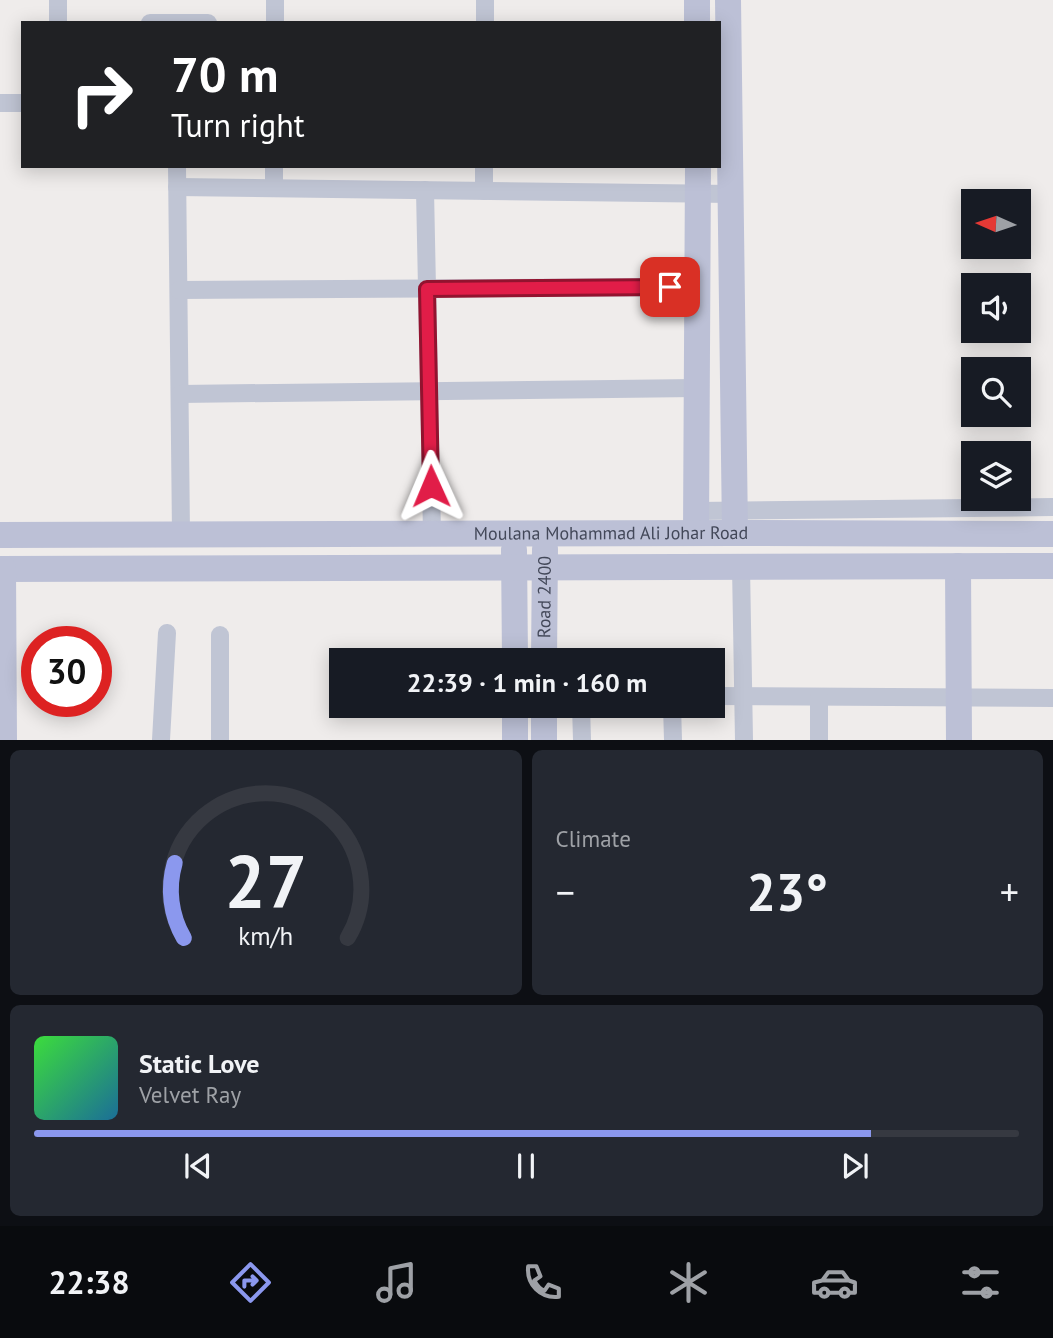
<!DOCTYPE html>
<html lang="en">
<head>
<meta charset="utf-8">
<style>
	:root { --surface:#171b24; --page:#242831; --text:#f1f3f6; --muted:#9ea1a6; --line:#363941; --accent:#8b98ee }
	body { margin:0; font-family:"PT Sans",sans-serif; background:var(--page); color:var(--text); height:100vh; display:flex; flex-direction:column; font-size:26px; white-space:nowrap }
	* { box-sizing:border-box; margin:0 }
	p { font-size:23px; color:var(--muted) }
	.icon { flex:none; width:38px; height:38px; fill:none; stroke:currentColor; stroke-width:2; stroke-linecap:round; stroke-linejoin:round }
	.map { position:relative; height:740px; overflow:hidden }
	.drawer { display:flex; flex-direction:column; gap:10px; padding:10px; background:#0d0f14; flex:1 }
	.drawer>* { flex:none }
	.guide { position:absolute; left:21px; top:21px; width:700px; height:147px; border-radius:0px; box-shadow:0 4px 18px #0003; background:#202124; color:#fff; overflow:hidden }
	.needle { width:46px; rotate:273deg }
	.tools { position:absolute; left:961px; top:189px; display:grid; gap:14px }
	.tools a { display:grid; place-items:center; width:70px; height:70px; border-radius:0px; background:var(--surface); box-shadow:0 4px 18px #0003; font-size:35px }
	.speed { position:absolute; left:21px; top:626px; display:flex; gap:14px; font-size:35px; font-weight:700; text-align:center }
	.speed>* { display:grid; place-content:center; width:91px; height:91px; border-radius:50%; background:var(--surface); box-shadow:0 4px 18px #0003; line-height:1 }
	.speed .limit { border:10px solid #d22; background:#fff; color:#111 }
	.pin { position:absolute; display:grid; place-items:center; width:60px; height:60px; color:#fff; margin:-30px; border-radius:14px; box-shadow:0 4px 10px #0006 }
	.me { position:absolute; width:77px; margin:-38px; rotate:359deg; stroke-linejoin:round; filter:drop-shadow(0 0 5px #0008) }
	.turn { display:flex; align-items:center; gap:24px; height:147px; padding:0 35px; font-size:32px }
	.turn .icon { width:91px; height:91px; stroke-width:2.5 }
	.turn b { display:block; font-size:49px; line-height:60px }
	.big { font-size:52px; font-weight:800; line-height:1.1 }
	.drawer .card { flex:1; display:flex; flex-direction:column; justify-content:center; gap:10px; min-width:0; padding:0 24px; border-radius:10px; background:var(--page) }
	.drawer .dial { align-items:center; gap:0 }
	.dial svg { height:182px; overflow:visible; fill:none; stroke:var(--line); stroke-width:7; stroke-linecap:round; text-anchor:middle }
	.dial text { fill:var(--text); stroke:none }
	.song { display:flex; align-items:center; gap:21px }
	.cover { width:84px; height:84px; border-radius:10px; background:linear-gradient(135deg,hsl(120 70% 55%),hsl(200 70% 35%)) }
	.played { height:7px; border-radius:4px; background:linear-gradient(90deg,var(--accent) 85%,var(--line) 85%) }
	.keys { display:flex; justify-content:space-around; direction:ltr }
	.heat { display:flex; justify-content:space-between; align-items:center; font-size:38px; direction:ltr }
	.drawer .tiles { flex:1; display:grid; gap:10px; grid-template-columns:1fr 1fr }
	.card:last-child { grid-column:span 2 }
	.trip { position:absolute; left:329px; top:648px; width:396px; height:70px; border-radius:0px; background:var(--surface); box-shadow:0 4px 18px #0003; font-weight:800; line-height:70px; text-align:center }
	.tab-bar { display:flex; height:112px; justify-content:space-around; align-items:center; background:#090b0e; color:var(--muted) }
	.tab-bar .icon { width:49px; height:49px }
	.tab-bar .on { color:var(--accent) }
	.tab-bar b { font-size:32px; color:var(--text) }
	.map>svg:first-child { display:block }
</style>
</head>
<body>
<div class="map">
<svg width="1053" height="740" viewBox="0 0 1053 740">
	<rect width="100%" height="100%" fill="#efeceb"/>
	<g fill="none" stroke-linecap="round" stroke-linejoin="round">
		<g stroke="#c0c5d4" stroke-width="18">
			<path d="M58,0V23"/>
			<path d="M485,0V23"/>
			<path d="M150,23H208"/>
			<path d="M275,23V0"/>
			<path d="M0,103H23"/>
			<path d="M177,166L181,534"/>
			<path d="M177,187L731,194"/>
			<path d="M274,188V166"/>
			<path d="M425,190L432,534"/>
			<path d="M484,191V166"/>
			<path d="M179,290L697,287"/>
			<path d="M180,394L696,388"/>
			<path d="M696,511L1053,507"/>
			<path d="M741,566L744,740"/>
			<path d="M712,696L1053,698"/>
			<path d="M819,697V740"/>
			<path d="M581,705L582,740"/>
			<path d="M672,705L673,740"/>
			<path d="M161,740L167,633"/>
			<path d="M220,740V635"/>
		</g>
		<g stroke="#bcc0d6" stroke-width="26">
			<path d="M697,0V23"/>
			<path d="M728,0L735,533"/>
			<path d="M696,533L698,166"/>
			<path id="s1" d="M0,535L735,533L1053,534"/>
			<path d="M514,550L515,660"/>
			<path d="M958,566L959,740"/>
			<path d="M0,569L1053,566"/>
			<path d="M3,569L4,740"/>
			<path id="s2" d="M544,660L545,549"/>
			<path d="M515,705V740"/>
			<path d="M544,705V740"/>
		</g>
	</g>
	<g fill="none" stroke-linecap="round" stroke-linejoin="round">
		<g stroke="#92132f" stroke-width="18">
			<path id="route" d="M431,486L427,289L670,287"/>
		</g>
		<use href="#route" stroke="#e11d48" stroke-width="12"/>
	</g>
	<g text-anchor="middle" stroke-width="7" stroke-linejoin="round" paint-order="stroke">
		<g font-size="18" fill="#434859" stroke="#fff">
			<text dy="6" stroke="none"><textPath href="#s1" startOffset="611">Moulana Mohammad Ali Johar Road</textPath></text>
			<text dy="6" stroke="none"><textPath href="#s2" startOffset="63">Road 2400</textPath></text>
		</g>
	</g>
</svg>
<div class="tools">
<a><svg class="needle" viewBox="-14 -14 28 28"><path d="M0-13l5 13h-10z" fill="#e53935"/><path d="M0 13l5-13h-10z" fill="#9ea1a6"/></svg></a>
<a><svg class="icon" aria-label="sound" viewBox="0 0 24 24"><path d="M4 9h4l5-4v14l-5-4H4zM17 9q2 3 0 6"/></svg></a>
<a><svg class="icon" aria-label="search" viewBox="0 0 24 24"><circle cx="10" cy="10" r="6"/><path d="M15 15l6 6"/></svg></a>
<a><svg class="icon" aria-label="layers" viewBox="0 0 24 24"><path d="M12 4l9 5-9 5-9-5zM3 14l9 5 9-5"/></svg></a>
</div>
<div class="speed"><div class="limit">30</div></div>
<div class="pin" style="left:670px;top:287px;background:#d93025"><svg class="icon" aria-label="arrive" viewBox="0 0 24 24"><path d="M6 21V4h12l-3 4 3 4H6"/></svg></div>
<svg class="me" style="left:431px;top:486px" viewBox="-20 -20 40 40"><path d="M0-17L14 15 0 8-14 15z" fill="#e11d48" stroke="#fff" stroke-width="4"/></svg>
<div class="trip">22:39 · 1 min · 160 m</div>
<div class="guide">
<div class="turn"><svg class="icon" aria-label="right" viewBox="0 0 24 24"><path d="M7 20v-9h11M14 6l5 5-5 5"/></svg><div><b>70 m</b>Turn right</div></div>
</div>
</div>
<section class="drawer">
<div class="tiles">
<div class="card dial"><svg viewBox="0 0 100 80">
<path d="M14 69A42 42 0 1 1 86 69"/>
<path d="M14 69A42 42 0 0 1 10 36" stroke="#8b98ee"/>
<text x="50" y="56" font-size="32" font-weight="700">27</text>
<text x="50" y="72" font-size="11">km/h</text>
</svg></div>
<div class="card"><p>Climate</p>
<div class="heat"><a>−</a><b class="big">23°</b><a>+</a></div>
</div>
<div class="card">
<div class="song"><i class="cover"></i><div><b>Static Love</b><p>Velvet Ray</p></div></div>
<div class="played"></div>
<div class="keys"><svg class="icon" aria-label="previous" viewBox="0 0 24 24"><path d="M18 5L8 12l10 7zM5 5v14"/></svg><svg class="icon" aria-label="pause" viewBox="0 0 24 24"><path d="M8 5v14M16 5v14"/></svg><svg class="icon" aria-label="next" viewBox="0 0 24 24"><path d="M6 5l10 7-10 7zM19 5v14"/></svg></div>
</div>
</div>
</section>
<nav class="tab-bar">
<b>22:38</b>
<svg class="icon on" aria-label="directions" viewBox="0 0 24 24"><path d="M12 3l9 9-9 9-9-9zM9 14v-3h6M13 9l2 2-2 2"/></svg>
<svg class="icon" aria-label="music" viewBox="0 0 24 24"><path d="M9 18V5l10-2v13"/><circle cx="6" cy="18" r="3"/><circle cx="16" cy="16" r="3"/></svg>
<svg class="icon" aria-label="phone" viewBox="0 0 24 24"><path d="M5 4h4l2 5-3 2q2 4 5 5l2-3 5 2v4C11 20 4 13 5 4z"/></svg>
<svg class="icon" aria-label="climate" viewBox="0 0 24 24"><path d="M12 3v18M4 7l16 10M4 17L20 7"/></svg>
<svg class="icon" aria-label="car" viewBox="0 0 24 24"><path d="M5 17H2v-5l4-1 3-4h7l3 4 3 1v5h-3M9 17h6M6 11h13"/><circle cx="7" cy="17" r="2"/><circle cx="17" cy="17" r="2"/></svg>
<svg class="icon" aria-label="filters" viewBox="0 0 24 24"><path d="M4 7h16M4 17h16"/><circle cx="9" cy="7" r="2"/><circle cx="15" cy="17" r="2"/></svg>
</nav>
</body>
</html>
